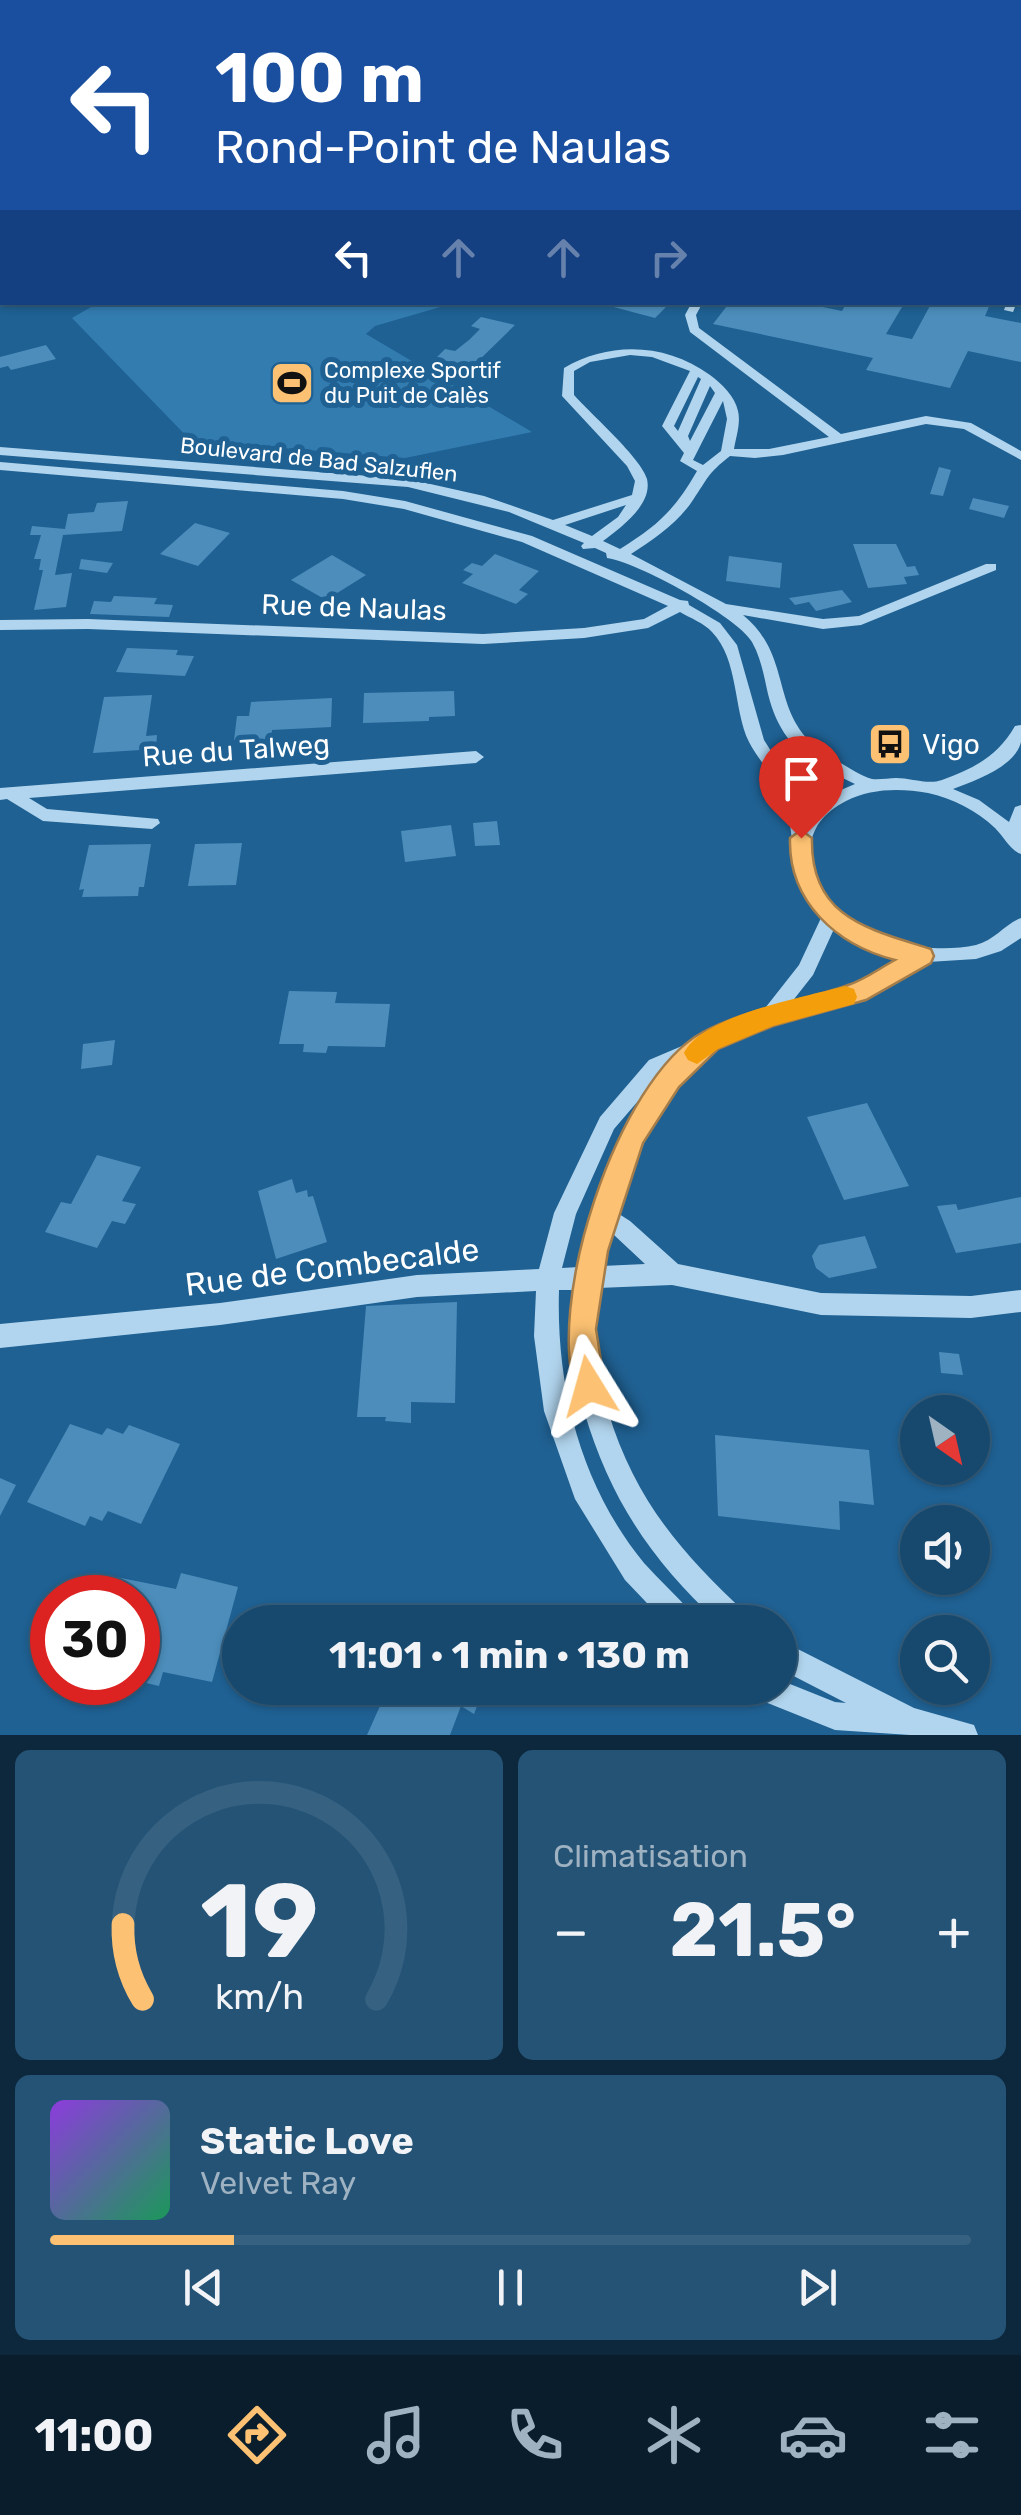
<!DOCTYPE html>
<html lang="fr">
<head>
<meta charset="utf-8">
<style>
	:root { --surface:#17496e; --page:#245376; --text:#f1f3f6; --muted:#9eb2c2; --line:#366181; --accent:#fcc172 }
	body { margin:0; font-family:Rubik,sans-serif; background:var(--page); color:var(--text); height:100vh; display:flex; flex-direction:column; font-size:38px; white-space:nowrap }
	* { box-sizing:border-box; margin:0 }
	p { font-size:32px; color:var(--muted) }
	.icon { flex:none; width:55px; height:55px; fill:none; stroke:currentColor; stroke-width:2; stroke-linecap:round; stroke-linejoin:round }
	.map { position:relative; height:1735px; overflow:hidden }
	.drawer { display:flex; flex-direction:column; gap:15px; padding:15px; background:#0d283c; flex:1 }
	.drawer>* { flex:none }
	.banner { position:absolute; left:0px; top:0px; width:1022px; height:305px; box-shadow:0 2px 8px #0004,0 0 0 2px var(--line); background:#1a4fa0; color:#fff; overflow:hidden }
	.needle { width:65px; rotate:146deg }
	.tools { position:absolute; left:900px; top:1395px; display:grid; gap:20px }
	.tools a { display:grid; place-items:center; width:90px; height:90px; border-radius:50%; background:var(--surface); box-shadow:0 2px 8px #0004,0 0 0 2px var(--line); font-size:50px }
	.speed { position:absolute; left:30px; top:1575px; display:flex; gap:20px; font-size:50px; font-weight:700; text-align:center }
	.speed>* { display:grid; place-content:center; width:130px; height:130px; border-radius:50%; background:var(--surface); box-shadow:0 2px 8px #0004,0 0 0 2px var(--line); line-height:1 }
	.speed .limit { border:15px solid #d22; background:#fff; color:#111 }
	.pin { position:absolute; display:grid; place-items:center; width:85px; height:85px; color:#fff; margin:-102px -42px; border-radius:50% 50% 50% 0; rotate:-45deg; box-shadow:0 0 10px #0007 }
	.pin .icon { rotate:45deg }
	.me { position:absolute; width:110px; margin:-55px; rotate:352deg; stroke-linejoin:round; filter:drop-shadow(0 0 8px #0008) }
	.turn { display:flex; align-items:center; gap:35px; height:210px; padding:0 50px; font-size:45px }
	.turn .icon { width:130px; height:130px; stroke-width:2.5 }
	.turn b { display:block; font-size:70px; line-height:85px }
	.lanes { display:flex; align-items:center; height:95px; padding:0 50px; background:#0003; justify-content:center; gap:50px; direction:ltr }
	.lanes .off { opacity:.35 }
	.big { font-size:75px; font-weight:700; line-height:1.1 }
	.drawer .widget { flex:1; display:flex; flex-direction:column; justify-content:center; gap:15px; min-width:0; padding:0 35px; border-radius:15px; background:var(--page) }
	.drawer .dial { align-items:center; gap:0 }
	.dial svg { height:260px; overflow:visible; fill:none; stroke:var(--line); stroke-width:7; stroke-linecap:round; text-anchor:middle }
	.dial text { fill:var(--text); stroke:none }
	.song { display:flex; align-items:center; gap:30px }
	.cover { width:120px; height:120px; border-radius:15px; background:linear-gradient(135deg,hsl(270 70% 55%),hsl(150 70% 35%)) }
	.played { height:10px; border-radius:5px; background:linear-gradient(90deg,var(--accent) 20%,var(--line) 20%) }
	.keys { display:flex; justify-content:space-around; direction:ltr }
	.heat { display:flex; justify-content:space-between; align-items:center; font-size:55px; direction:ltr }
	.drawer .tiles { flex:1; display:grid; gap:15px; grid-template-columns:1fr 1fr }
	.widget:last-child { grid-column:span 2 }
	.trip { position:absolute; left:222px; top:1605px; width:575px; height:100px; border-radius:50px; background:var(--surface); box-shadow:0 2px 8px #0004,0 0 0 2px var(--line); font-weight:700; line-height:100px; text-align:center }
	.dock { display:flex; height:160px; justify-content:space-around; align-items:center; background:#091d2c; color:var(--muted) }
	.dock .icon { width:70px; height:70px }
	.dock .selected { color:var(--accent) }
	.dock b { font-size:45px; color:var(--text) }
	.map>svg:first-child { display:block }
</style>
</head>
<body>
<div class="map">
<svg width="1021" height="1735" viewBox="0 0 1021 1735">
	<rect width="100%" height="100%" fill="#1f6193"/>
	<path fill="#337cb0" d="M100,302L454,303L375,326L366,334L532,432L405,458L208,442L196,446L72,318Z"/>
	<g fill="#4c8dbb">
		<path d="M595,302H650L667,306L655,318Z"/>
		<path d="M730,302H799L842,311L847,302H905L886,334L912,339L932,302H991L985,316L1021,323V362L968,351L950,388L866,370L873,358L713,324Z"/>
		<path d="M481,317L515,325L471,368L435,359L445,349L455,351L469,340L480,329L471,326Z"/>
		<path d="M46,345L56,359L11,370L8,366L0,368V357Z"/>
		<path d="M939,467L951,470L943,496L930,494Z"/>
		<path d="M973,498L1009,506L1004,518L969,509Z"/>
		<path d="M128,501L122,531L63,535L55,575L72,573L66,607L34,610L43,570H39L41,559H34L41,535H30L32,526L65,529L68,514L94,512L97,503Z"/>
		<path d="M195,523L230,533L198,566L160,554Z"/>
		<path d="M853,544H896L907,567L915,566L919,575L904,577L907,584L868,588Z"/>
		<path d="M495,554L539,571L519,590L528,594L516,604L462,583L473,574L463,570L472,563L482,566Z"/>
		<path d="M332,555L366,575L326,600L291,580Z"/>
		<path d="M729,556L782,563L780,588L726,581Z"/>
		<path d="M81,559L113,563L107,573L79,569Z"/>
		<path d="M842,590L852,602L816,611L809,602L795,605L789,598Z"/>
		<path d="M114,596L157,598L154,604L173,605L169,617L90,614L94,601L111,602Z"/>
		<path d="M127,648L178,650L176,655L194,656L185,676L116,672Z"/>
		<path d="M454,691L455,716L429,717V721L363,723L364,693Z"/>
		<path d="M152,695L146,736L157,735L156,749L93,753L104,697Z"/>
		<path d="M332,698L331,727L272,730L271,739L234,740L237,716H249L251,702Z"/>
		<path d="M497,821L500,845L475,846L473,823Z"/>
		<path d="M451,825L456,856L405,862L401,831Z"/>
		<path d="M242,843L236,885L188,886L195,844Z"/>
		<path d="M151,844L144,887H139L138,896L82,897L84,889L79,890L89,845Z"/>
		<path d="M289,991L337,992L335,1003L390,1004L385,1047L328,1046L326,1053L303,1052L304,1044H279Z"/>
		<path d="M115,1040L112,1065L81,1069L83,1044Z"/>
		<path d="M867,1103L909,1186L844,1200L807,1117Z"/>
		<path d="M97,1155L141,1167L122,1201L136,1204L125,1224L112,1221L97,1248L45,1232L61,1202L71,1204Z"/>
		<path d="M292,1179L296,1193L307,1190L308,1197L313,1196L327,1242L276,1259L258,1191Z"/>
		<path d="M1021,1197V1243L956,1253L937,1206L956,1204L958,1210Z"/>
		<path d="M865,1236L877,1268L829,1278L816,1268L812,1256L819,1245Z"/>
		<path d="M457,1302L455,1403L411,1402V1423L385,1421L386,1417H357L366,1306Z"/>
		<path d="M939,1352L959,1354L963,1375L941,1373Z"/>
		<path d="M70,1424L102,1435L107,1428L123,1434L129,1425L180,1444L141,1524L108,1511L102,1521L90,1516L85,1526L27,1502Z"/>
		<path d="M715,1435L869,1450L874,1505L839,1501L840,1530L718,1516Z"/>
		<path d="M0,1478L16,1485L0,1516Z"/>
		<path d="M181,1573L238,1587L212,1682L163,1672L159,1686L138,1681V1598H103L111,1576L176,1589Z"/>
		<path d="M424,1604L461,1622H400Z"/>
		<path d="M388,1688H484L474,1714L461,1706L450,1735H367Z"/>
	</g>
	<g fill="none" stroke-linecap="round" stroke-linejoin="round">
		<g fill="#b1d5ee" fill-rule="evenodd">
			<rect x="1020" y="20" width="1" height="4"/>
			<rect x="0" y="25" width="2" height="4"/>
			<rect x="1020" y="84" width="1" height="4"/>
			<rect x="0" y="87" width="2" height="4"/>
			<path d="M0,132L2,133V137L0,138Z"/>
			<path d="M1020,138L1021,139V145L1020,144Z"/>
			<rect x="0" y="205" width="2" height="6"/>
			<rect x="1020" y="238" width="1" height="6"/>
			<path d="M1021,278V286H1020V278Z"/>
			<path d="M692,302H703L696,315L699,328L841,434L926,416L971,423L1021,451V460L964,429L926,424L783,455L755,458L730,456C707,474 708,478 693,500C677,524 654,539 631,554L726,604L823,619L859,616L986,564H996V570L861,625L823,629L743,615C799,661 763,722 837,761C848,767 861,776 872,779C879,780 889,778 896,778C911,778 928,785 942,780C973,769 998,756 1015,726L1021,725C1021,730 1021,736 1021,742C1015,767 974,781 953,789L979,800L1009,822L1015,807L1021,805V854C1010,850 1004,837 995,828C977,811 952,798 928,793C901,788 871,788 846,801C821,814 807,833 811,861C822,932 914,958 976,945C995,940 1005,924 1021,918V938L1001,951L976,959L928,962L865,999L773,1024L707,1053L673,1094L649,1131L617,1209L616,1212L630,1221L678,1264L821,1293L971,1296L1021,1290V1312L971,1318L821,1315L672,1285L598,1288C590,1332 596,1369 608,1411C634,1498 680,1552 746,1613L750,1622H718C651,1560 610,1499 584,1411C572,1369 567,1332 575,1290H559C556,1388 581,1486 644,1563C659,1580 677,1596 692,1613L696,1622H665L625,1580L575,1499L544,1411L534,1336L536,1291L417,1297L220,1325L0,1348V1324L220,1303L417,1275L539,1269L554,1213L600,1117L649,1060L762,1012L799,965L821,918C786,883 798,845 785,802C779,780 759,762 749,742C733,709 739,660 712,632C704,623 690,618 680,612L648,628L584,638L483,644L88,629L0,630V620L88,619L483,634L584,628L644,619L668,606L522,542L404,509L343,499L0,470V462L343,491L405,501L532,536L680,600L688,601L689,605L720,623L737,645L764,740L801,798L805,816L829,795L855,784C809,762 781,746 768,694C764,676 761,658 752,642C738,617 635,561 607,558L606,553L595,548L583,549L581,546L584,543L509,512L408,487L0,455V447L408,479L484,496L553,520L632,495L635,481L627,466L562,396L564,368C610,341 666,343 710,375C721,383 735,396 738,411C741,423 736,437 734,449H769L829,437L690,332L685,315ZM630,355L652,357L690,371L662,426L684,453L680,461L697,471C674,511 658,525 620,549L603,541C620,528 653,505 647,479C642,459 590,413 574,395V371L590,362ZM698,377L701,379L678,431L674,426ZM710,386L715,393L690,441L688,436ZM723,401L727,419L721,451L703,465L693,460ZM626,505L618,517L592,536L565,525ZM834,929L857,943L903,958L853,987L791,1003L813,975ZM669,1069C622,1126 597,1196 579,1267L562,1268L576,1214L614,1129L663,1072ZM610,1233L614,1235L645,1264L602,1266Z"/>
			<path d="M1007,302H1017L1013,312L1004,310Z"/>
			<path d="M476,751L484,757L476,763L29,798L47,809L158,819L160,823L152,829L43,821L7,799L0,800V788Z"/>
			<path d="M780,1640L914,1708L974,1725L978,1735H910L835,1730L755,1698L751,1688H780V1680L835,1702L846,1703L780,1669Z"/>
		</g>
	</g>
	<path fill="#fcc172" stroke="#a47d4a" stroke-width="2.5" d="M801,830L812,838C810,918 869,929 931,949L934,956L931,963L866,1000L773,1026L718,1049L679,1087L643,1143L608,1251L596,1329L605,1386L600,1397L589,1402L578,1397C542,1310 617,1078 703,1032C748,1008 800,1002 848,985C864,980 880,968 895,960C836,945 788,901 790,838Z"/>
	<path fill="#f59e0b" d="M845,986L854,989L857,997L854,1004L773,1026L718,1049L697,1064L688,1060L684,1053C702,1015 806,997 845,986Z"/>
	<defs>
		<g id="stadium-square" transform="scale(2.25)"><rect x="-9" y="-9" width="18" height="18" rx="4" fill="#fcc172" stroke="#1f6193"/><path d="M0-5a6.5 5 0 1 0 0 10a6.5 5 0 1 0 0-10ZM-3.5-1.8h7v3.6h-7Z" fill="#111"/></g>
		<g id="bus-square" transform="scale(2.25)"><rect x="-9" y="-9" width="18" height="18" rx="4" fill="#fcc172" stroke="#1f6193"/><path d="M-5-6H5V4H4V6H2V4H-2V6H-4V4H-5ZM-3.5-4V0h7V-4ZM-3.5 1.2v1.5H-2V1.2ZM2 1.2v1.5H3.5V1.2Z" fill="#111"/></g>
	</defs>
	<g fill-rule="evenodd">
		<use href="#stadium-square" x="292" y="383"/>
		<use href="#bus-square" x="890" y="744"/>
	</g>
	<g text-anchor="middle" stroke-width="10" stroke-linejoin="round" paint-order="stroke">
		<g font-size="22" fill="#fff" stroke="#1f6193" text-anchor="start">
			<text x="324" y="378">Complexe Sportif<tspan x="324" dy="25">du Puit de Calès</tspan></text>
		</g>
		<g font-size="22" fill="#fff" stroke="#1f6193">
			<text transform="translate(319 459) rotate(6)" y="8">Boulevard de Bad Salzuflen</text>
		</g>
		<g font-size="28" fill="#fff" stroke="#1f6193">
			<text transform="translate(354 607) rotate(2)" y="10">Rue de Naulas</text>
			<text transform="translate(236 750) rotate(-4)" y="10">Rue du Talweg</text>
		</g>
		<g font-size="28" fill="#fff" stroke="#1f6193" text-anchor="start">
			<text x="922" y="754">Vigo</text>
		</g>
		<g font-size="32" fill="#fff" stroke="#1f6193">
			<text transform="translate(332 1267) rotate(-7)" y="11">Rue de Combecalde</text>
		</g>
	</g>
</svg>
<div class="tools">
<a><svg class="needle" viewBox="-14 -14 28 28"><path d="M0-13l5 13h-10z" fill="#e53935"/><path d="M0 13l5-13h-10z" fill="#9eb2c2"/></svg></a>
<a><svg class="icon" aria-label="sound" viewBox="0 0 24 24"><path d="M4 9h4l5-4v14l-5-4H4zM17 9q2 3 0 6"/></svg></a>
<a><svg class="icon" aria-label="search" viewBox="0 0 24 24"><circle cx="10" cy="10" r="6"/><path d="M15 15l6 6"/></svg></a>
</div>
<div class="speed"><div class="limit">30</div></div>
<div class="pin" style="left:801px;top:838px;background:#d93025"><svg class="icon" aria-label="arrive" viewBox="0 0 24 24"><path d="M6 21V4h12l-3 4 3 4H6"/></svg></div>
<svg class="me" style="left:589px;top:1386px" viewBox="-20 -20 40 40"><path d="M0-17L14 15 0 8-14 15z" fill="#fcc172" stroke="#fff" stroke-width="4"/></svg>
<div class="trip">11:01 · 1 min · 130 m</div>
<div class="banner">
<div class="turn"><svg class="icon" aria-label="left" viewBox="0 0 24 24"><path d="M17 20v-9H6M10 6l-5 5 5 5"/></svg><div><b>100 m</b>Rond-Point de Naulas</div></div>
<div class="lanes"><svg class="icon" aria-label="left" viewBox="0 0 24 24"><path d="M17 20v-9H6M10 6l-5 5 5 5"/></svg><svg class="icon off" aria-label="ahead" viewBox="0 0 24 24"><path d="M12 20V5M6 11l6-6 6 6"/></svg><svg class="icon off" aria-label="ahead" viewBox="0 0 24 24"><path d="M12 20V5M6 11l6-6 6 6"/></svg><svg class="icon off" aria-label="right" viewBox="0 0 24 24"><path d="M7 20v-9h11M14 6l5 5-5 5"/></svg></div>
</div>
</div>
<section class="drawer">
<div class="tiles">
<div class="widget dial"><svg viewBox="0 0 100 80">
<path d="M14 69A42 42 0 1 1 86 69"/>
<path d="M14 69A42 42 0 0 1 8 46" stroke="#fcc172"/>
<text x="50" y="56" font-size="32" font-weight="700">19</text>
<text x="50" y="72" font-size="11">km/h</text>
</svg></div>
<div class="widget"><p>Climatisation</p>
<div class="heat"><a>−</a><b class="big">21.5°</b><a>+</a></div>
</div>
<div class="widget">
<div class="song"><i class="cover"></i><div><b>Static Love</b><p>Velvet Ray</p></div></div>
<div class="played"></div>
<div class="keys"><svg class="icon" aria-label="previous" viewBox="0 0 24 24"><path d="M18 5L8 12l10 7zM5 5v14"/></svg><svg class="icon" aria-label="pause" viewBox="0 0 24 24"><path d="M8 5v14M16 5v14"/></svg><svg class="icon" aria-label="next" viewBox="0 0 24 24"><path d="M6 5l10 7-10 7zM19 5v14"/></svg></div>
</div>
</div>
</section>
<nav class="dock">
<b>11:00</b>
<svg class="icon selected" aria-label="directions" viewBox="0 0 24 24"><path d="M12 3l9 9-9 9-9-9zM9 14v-3h6M13 9l2 2-2 2"/></svg>
<svg class="icon" aria-label="music" viewBox="0 0 24 24"><path d="M9 18V5l10-2v13"/><circle cx="6" cy="18" r="3"/><circle cx="16" cy="16" r="3"/></svg>
<svg class="icon" aria-label="phone" viewBox="0 0 24 24"><path d="M5 4h4l2 5-3 2q2 4 5 5l2-3 5 2v4C11 20 4 13 5 4z"/></svg>
<svg class="icon" aria-label="climate" viewBox="0 0 24 24"><path d="M12 3v18M4 7l16 10M4 17L20 7"/></svg>
<svg class="icon" aria-label="car" viewBox="0 0 24 24"><path d="M5 17H2v-5l4-1 3-4h7l3 4 3 1v5h-3M9 17h6M6 11h13"/><circle cx="7" cy="17" r="2"/><circle cx="17" cy="17" r="2"/></svg>
<svg class="icon" aria-label="filters" viewBox="0 0 24 24"><path d="M4 7h16M4 17h16"/><circle cx="9" cy="7" r="2"/><circle cx="15" cy="17" r="2"/></svg>
</nav>
</body>
</html>
